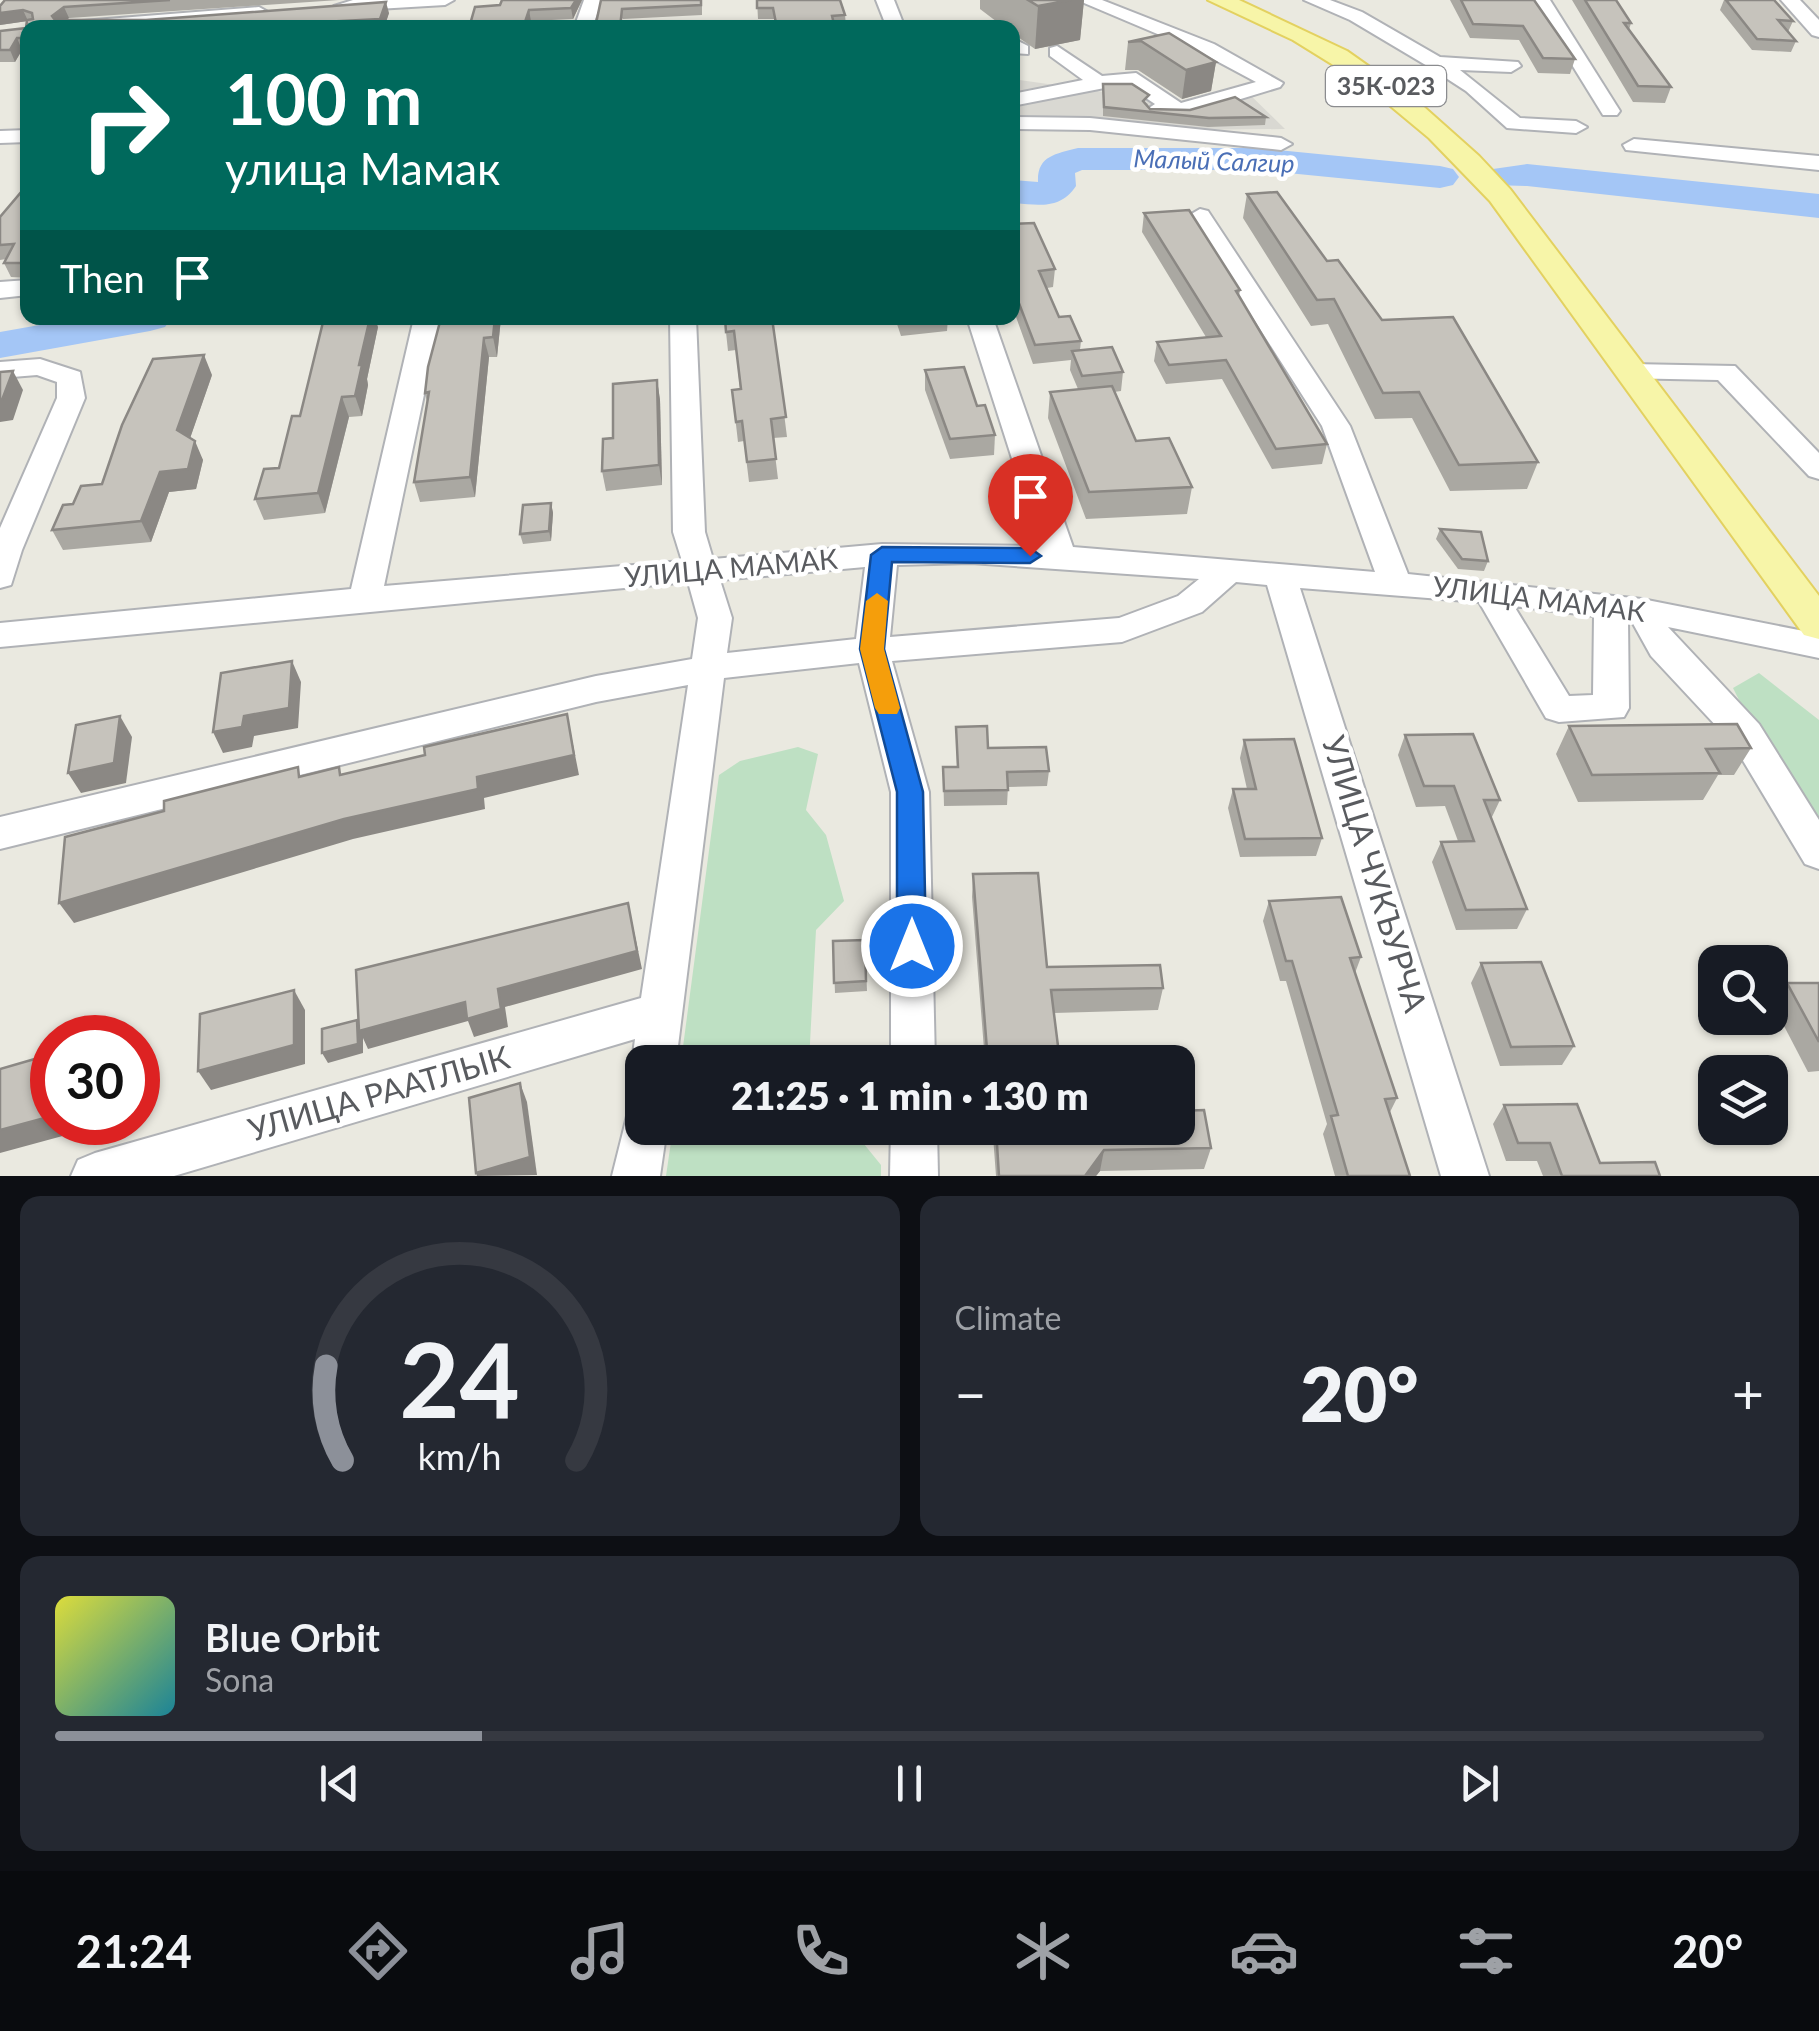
<!DOCTYPE html>
<html lang="en">
<head>
<meta charset="utf-8">
<style>
	:root { --surface:#171b24; --page:#242831; --text:#f1f3f6; --muted:#9ea1a6; --line:#363941; --accent:#8c9099 }
	body { margin:0; font-family:Lato,sans-serif; background:var(--page); color:var(--text); height:100vh; display:flex; flex-direction:column; font-size:38px; white-space:nowrap }
	* { box-sizing:border-box; margin:0 }
	p { font-size:32px; color:var(--muted) }
	.icon { flex:none; width:55px; height:55px; fill:none; stroke:currentColor; stroke-width:2; stroke-linecap:round; stroke-linejoin:round }
	.map { position:relative; height:1176px; overflow:hidden }
	.sheet { display:flex; flex-direction:column; gap:20px; padding:20px; background:#0d0f14; flex:1 }
	.sheet>* { flex:none }
	.guide { position:absolute; left:20px; top:20px; width:1000px; height:305px; border-radius:20px; box-shadow:0 2px 8px #0004; background:#00695c; color:#fff; overflow:hidden }
	.buttons { position:absolute; left:1698px; top:945px; display:grid; gap:20px }
	.buttons a { display:grid; place-items:center; width:90px; height:90px; border-radius:20px; background:var(--surface); box-shadow:0 2px 8px #0004; font-size:50px }
	.speed { position:absolute; left:30px; top:1015px; display:flex; gap:20px; font-size:50px; font-weight:700; text-align:center }
	.speed>* { display:grid; place-content:center; width:130px; height:130px; border-radius:50%; background:var(--surface); box-shadow:0 2px 8px #0004; line-height:1 }
	.speed .limit { border:15px solid #d22; background:#fff; color:#111 }
	.pin { position:absolute; display:grid; place-items:center; width:85px; height:85px; color:#fff; margin:-102px -42px; border-radius:50% 50% 50% 0; rotate:-45deg; box-shadow:0 0 10px #0007 }
	.pin .icon { rotate:45deg }
	.me { position:absolute; width:110px; margin:-55px; rotate:0deg; stroke-linejoin:round; filter:drop-shadow(0 0 8px #0008) }
	.turn { display:flex; align-items:center; gap:35px; height:210px; padding:0 40px; font-size:45px }
	.turn .icon { width:130px; height:130px; stroke-width:2.5 }
	.turn b { display:block; font-size:70px; line-height:85px }
	.then { display:flex; align-items:center; height:95px; padding:0 40px; background:#0003; gap:20px; font-size:38px }
	.big { font-size:75px; font-weight:800; line-height:1.1 }
	.sheet .tile { flex:1; display:flex; flex-direction:column; justify-content:center; gap:15px; min-width:0; padding:0 35px; border-radius:20px; background:var(--page) }
	.sheet .dial { align-items:center; gap:0 }
	.dial svg { height:260px; overflow:visible; fill:none; stroke:var(--line); stroke-width:7; stroke-linecap:round; text-anchor:middle }
	.dial text { fill:var(--text); stroke:none }
	.song { display:flex; align-items:center; gap:30px }
	.cover { width:120px; height:120px; border-radius:15px; background:linear-gradient(135deg,hsl(60 70% 55%),hsl(190 70% 35%)) }
	.played { height:10px; border-radius:5px; background:linear-gradient(90deg,var(--accent) 25%,var(--line) 25%) }
	.keys { display:flex; justify-content:space-around; direction:ltr }
	.heat { display:flex; justify-content:space-between; align-items:center; font-size:55px; direction:ltr }
	.sheet .tiles { flex:1; display:grid; gap:20px; grid-template-columns:1fr 1fr }
	.tile:last-child { grid-column:span 2 }
	.trip { position:absolute; left:625px; top:1045px; width:570px; height:100px; border-radius:20px; background:var(--surface); box-shadow:0 2px 8px #0004; font-weight:800; line-height:100px; text-align:center }
	.tab-bar { display:flex; height:160px; justify-content:space-around; align-items:center; background:#090b0e; color:var(--muted) }
	.tab-bar .icon { width:70px; height:70px }
	.tab-bar .current { color:var(--accent) }
	.tab-bar b { font-size:45px; color:var(--text) }
	.map>svg:first-child { display:block }
</style>
</head>
<body>
<div class="map">
<svg width="1819" height="1176" viewBox="0 0 1819 1176">
	<rect width="100%" height="100%" fill="#eae9e0"/>
	<path fill="#d9d8d2" d="M1013,79L1189,104L1244,89L1285,129L1177,130L1013,120Z"/>
	<g fill="#bee0c3">
		<path d="M1759,673L1819,720V835L1756,734L1733,688Z"/>
		<path d="M798,747L818,754L806,810L826,835L844,901L816,930L809,1062H681L719,775L740,761Z"/>
		<path d="M673,1128H851L881,1165V1176H666Z"/>
	</g>
	<g fill="none" stroke-linecap="round" stroke-linejoin="round">
		<g fill="#a4c6f6" fill-rule="evenodd">
			<path d="M1078,148H1257L1440,166L1453,169L1459,177L1453,185L1440,188L1257,170H1082L1075,173L1076,186C1060,210 1038,205 1012,203V180L1038,182C1037,156 1055,154 1078,148Z"/>
			<path d="M1527,164L1819,194V218L1527,186L1493,185L1487,177L1493,169Z"/>
			<path d="M79,318H172L165,327L150,331L0,358V332Z"/>
		</g>
		<g stroke="#b0b2b6" stroke-width="4">
			<g id="minor">
				<path d="M353,0H454L445,5L343,11L334,6Z"/>
				<path d="M584,0H602L592,28H574Z"/>
				<path d="M876,0H894L905,28H887Z"/>
				<path d="M1077,0H1102L1214,44L1283,83L1280,87L1188,115L1149,114L1146,110L1155,104L1125,84L1012,106V94L1083,80L1050,56V48L1057,46L1102,76L1136,73L1181,103L1256,82L1200,52Z"/>
				<path d="M1304,0H1330L1362,12L1440,57L1518,62L1521,66L1511,72L1460,70L1520,118L1576,121L1587,127L1576,133L1507,128L1466,91L1429,67L1350,20Z"/>
				<path d="M1532,0H1550L1620,111L1617,115H1603Z"/>
				<path d="M1781,0H1800L1819,20V37L1812,35Z"/>
				<path d="M259,7L268,12L265,16L141,28H60L69,22Z"/>
				<path d="M1012,38L1028,46V54L1012,53Z"/>
				<path d="M1012,117L1090,118L1281,138L1292,144L1281,150L1090,130L1012,129Z"/>
				<path d="M28,130V142L0,143V131Z"/>
				<path d="M1634,139L1819,156V170L1626,150L1623,145Z"/>
				<path d="M1200,209L1208,211L1350,426L1408,574L1642,599L1819,634V658L1668,627L1759,724L1819,820V869L1805,864L1733,744L1651,656L1631,620H1628L1629,708L1624,717L1559,722L1546,718L1479,602L1300,588L1489,1176H1441L1267,585L1236,582L1202,612L1122,642L892,661L929,792L935,1062H891V792L859,663L724,678L676,1062H642V1078L638,1077L632,1062L635,1039L174,1176H71L78,1160L95,1153L641,998L688,685L596,702L0,849V817L596,676L692,659L698,618L688,582L0,647V623L351,589L414,318H440L384,586L682,561L673,532L670,318H696L705,532L713,559L882,544L1040,546L967,318H993L1073,547L1375,572L1322,426L1188,216ZM971,563L1199,579L1178,596L1119,618L890,637L897,565ZM865,567L856,639L727,653L732,618L720,580ZM1514,606L1594,616L1593,695L1569,696Z"/>
				<path d="M28,280V295L0,298V282Z"/>
				<path d="M40,359L80,372L85,398L22,550L11,585L0,588V528L57,398V382L37,375L0,378V362Z"/>
				<path d="M1631,364L1735,366L1819,453V479L1809,476L1718,380L1621,378L1617,372L1621,366Z"/>
				<path d="M642,1106V1128H667L660,1176H612L628,1112Z"/>
				<path d="M891,1128H937L938,1176H890Z"/>
			</g>
		</g>
		<g stroke="#e3d160" stroke-width="4">
			<path id="major" d="M1208,0H1239L1347,51L1415,99L1479,156L1510,189L1819,596V639L1804,635L1490,201L1429,138L1364,84L1293,40Z"/>
		</g>
		<use href="#minor" fill="#fff" fill-rule="evenodd"/>
		<use href="#major" fill="#f7f5a8" fill-rule="evenodd"/>
	</g>
	<g fill="#aaa8a2">
		<path d="M5,0H339L69,18L66,20H146L389,13L384,28H28V50H22L15,62H0V31L26,28L27,21L0,25V6Z"/>
		<path d="M582,0L573,19L531,21L529,28H469L475,7Z"/>
		<path d="M601,0H702V15L623,19Z"/>
		<path d="M757,0L845,15L846,26L775,28L774,19H758Z"/>
		<path d="M980,0H1084L1080,40L1035,49L1012,33V28H1005L980,9Z"/>
		<path d="M1450,0H1534L1575,59L1570,74L1538,73L1519,40L1470,38Z"/>
		<path d="M1572,0H1616L1631,23L1629,30L1671,87L1665,103L1633,102Z"/>
		<path d="M1724,0H1774L1793,21L1788,32L1796,41L1791,52L1752,50L1720,10Z"/>
		<path d="M1169,33L1216,62L1211,91L1182,99L1138,70H1125L1128,42Z"/>
		<path d="M1103,84L1148,104L1147,105L1150,109L1266,117L1265,125L1208,127L1103,116Z"/>
		<path d="M28,184V278L11,277L4,263L6,259L0,260V217Z"/>
		<path d="M1247,194L1327,261L1382,320L1538,462L1527,489L1450,491L1412,418L1375,419L1328,324L1311,326L1243,218Z"/>
		<path d="M1144,213L1240,290L1239,296L1327,444L1322,464L1272,469L1222,379L1166,384L1154,361L1157,342L1206,337L1142,232Z"/>
		<path d="M1012,224L1055,269L1053,287L1047,288L1059,317L1081,341L1080,350L1123,372L1121,391L1114,392L1136,441L1192,487L1187,514L1086,519L1048,418L1050,392L1078,389L1070,370L1071,360L1033,364L1012,306Z"/>
		<path d="M501,318L497,357H489L475,497L420,502L414,482L427,402L425,393Z"/>
		<path d="M711,318H772L787,437L773,438L778,479L749,482L744,441L738,442L732,390L740,389L736,350L728,351L725,323L712,324Z"/>
		<path d="M895,318H951H948L947,331L901,336Z"/>
		<path d="M378,327L367,379L368,385L362,416L349,417L325,513L264,520L255,499L279,468L300,416Z"/>
		<path d="M925,370L977,406L995,435L994,455L950,459L925,390Z"/>
		<path d="M212,375L190,438L203,460L196,489L169,492L151,542L63,550L52,530L73,504L102,484Z"/>
		<path d="M657,380L660,400L662,485L606,491L602,471L613,438Z"/>
		<path d="M551,503L553,513L551,541L523,544L520,534Z"/>
		<path d="M1440,529L1488,561L1484,571L1458,569L1436,539Z"/>
		<path d="M1569,726L1751,748L1734,775H1718L1703,800L1578,802L1556,754Z"/>
		<path d="M956,727L988,748L1049,771L1047,786L1008,787L1007,805L944,806L943,767H957Z"/>
		<path d="M1405,735L1500,800L1491,819L1527,909L1517,929L1456,930L1432,862L1441,842L1458,841L1445,806L1416,807L1398,755Z"/>
		<path d="M1244,740L1322,838L1316,856L1240,857L1228,808L1233,789H1247L1240,758Z"/>
		<path d="M973,874L1047,967L1163,988L1158,1010L1054,1013L1060,1062H985L972,897Z"/>
		<path d="M1269,901L1361,957L1355,973L1397,1098L1390,1112L1410,1176H1335L1323,1134L1327,1124L1286,981H1280L1263,921Z"/>
		<path d="M865,940L867,991L835,993L833,941Z"/>
		<path d="M1481,963L1574,1046L1562,1065L1500,1066L1471,983Z"/>
		<path d="M1787,983H1819V1071L1808,1072L1772,1003Z"/>
		<path d="M1504,1105L1600,1163L1660,1176H1543L1537,1161H1506L1493,1124Z"/>
		<path d="M958,1128H1178L1211,1148L1204,1169L1100,1171L1096,1176H996L993,1136L958,1137Z"/>
	</g>
	<g fill="#8b8884">
		<path d="M576,0H582L573,19L571,8Z"/>
		<path d="M1071,0H1084L1080,40L1035,49L1038,6Z"/>
		<path d="M386,2L389,13L384,28H383L380,19Z"/>
		<path d="M64,7L69,18L56,28L52,16Z"/>
		<path d="M23,10L28,21L0,25V13Z"/>
		<path d="M529,10L531,21L529,28H523Z"/>
		<path d="M17,38L22,50L15,62L10,50Z"/>
		<path d="M1216,62L1211,91L1182,99L1186,70Z"/>
		<path d="M370,318H375L378,327L367,379L368,385L362,416L355,396L359,365Z"/>
		<path d="M495,318H501L497,357L493,337Z"/>
		<path d="M484,338L489,357L475,497L470,477Z"/>
		<path d="M204,355L212,375L186,450L177,430Z"/>
		<path d="M13,371L23,390L13,420L0,422V401Z"/>
		<path d="M657,380L660,400L662,485L659,465Z"/>
		<path d="M342,397L349,417L325,513L318,493Z"/>
		<path d="M195,441L203,460L196,489L169,492L151,542L141,521L160,472Z"/>
		<path d="M551,503L553,513L551,541L549,531Z"/>
		<path d="M292,661L301,682L298,728L254,736L252,747L223,753L213,732L244,716Z"/>
		<path d="M567,714L579,775L484,798L485,809L353,839L74,923L59,903L477,777Z"/>
		<path d="M120,716L132,737L126,783L81,793L68,773Z"/>
		<path d="M628,903L642,969L505,1007L508,1027L474,1037L468,1021L368,1049L363,1038V1053L328,1063L322,1053L357,1020L498,989Z"/>
		<path d="M294,990L305,1010V1064L211,1090L198,1071Z"/>
		<path d="M520,1083L527,1102L537,1175L477,1176L476,1173Z"/>
		<path d="M52,1116V1122H114L0,1153V1130Z"/>
		<path d="M1104,1150L1100,1171L1096,1176H1085Z"/>
	</g>
	<g fill="#c6c3bc" stroke="#8b8884" stroke-width="2.5">
		<path d="M5,0H170L64,7L52,16L55,20H146L386,2L380,19L323,22L321,28H243L245,24L189,28H28V38H17L10,50H0V31L26,28L27,20L33,19L32,13L23,10L0,13V6Z"/>
		<path d="M502,0H576L571,8L529,10L523,28H469L475,7L500,5Z"/>
		<path d="M601,0H701V5L622,9L620,28H595Z"/>
		<path d="M757,0H840L845,15L832,16L835,28H777L773,8H757Z"/>
		<path d="M1028,0H1071L1038,6Z"/>
		<path d="M1461,0H1534L1575,59L1543,58L1523,26L1473,24Z"/>
		<path d="M1585,0H1616L1631,23H1624L1671,87L1638,86Z"/>
		<path d="M1726,0H1774L1793,21L1778,20L1796,41L1757,39Z"/>
		<path d="M1169,33L1216,62L1186,70L1141,41L1128,42Z"/>
		<path d="M1103,84H1132L1149,95L1143,101L1150,109L1190,110L1235,97L1266,117L1209,118L1104,107Z"/>
		<path d="M28,184V263H4L14,244L0,245V217Z"/>
		<path d="M1277,192L1327,261L1338,260L1382,320L1453,317L1538,462L1459,465L1419,392L1383,393L1334,299L1317,300L1247,194Z"/>
		<path d="M1189,210L1240,290L1236,291L1327,444L1276,449L1226,360L1169,365L1157,342L1221,336L1144,213Z"/>
		<path d="M1034,223L1055,269L1039,271L1059,317L1070,316L1081,341L1035,345L1012,285V224Z"/>
		<path d="M324,318H370L359,365H362L355,396L342,397L318,493L255,499L264,469L279,468L292,416H300Z"/>
		<path d="M441,318H495L493,337L484,338L470,477L414,482L429,392L425,393L428,367Z"/>
		<path d="M725,318H772L786,417L771,419L776,459L747,462L742,421L736,422L732,390L741,389L734,331L726,332Z"/>
		<path d="M1112,347L1123,372L1082,376L1072,351Z"/>
		<path d="M204,355L177,430L195,441L188,469L160,472L141,521L52,530L63,505L73,504L81,486L102,484L122,425L153,359Z"/>
		<path d="M964,367L977,406L985,405L995,435L950,439L925,370Z"/>
		<path d="M13,371L2,400L0,401V372Z"/>
		<path d="M657,380L659,465L602,471L603,439L613,438V384Z"/>
		<path d="M1112,386L1136,441L1169,438L1192,487L1089,492L1050,392Z"/>
		<path d="M551,503L549,531L520,534L523,505Z"/>
		<path d="M1440,529L1481,532L1488,561L1462,559Z"/>
		<path d="M292,661L289,708L244,716L242,727L213,732L221,673Z"/>
		<path d="M567,714L574,755L477,777L478,789L344,819L59,903L65,837L164,811V801L298,767L299,777L339,767L340,775L425,755L424,747Z"/>
		<path d="M120,716L114,763L68,773L76,725Z"/>
		<path d="M1737,724L1751,748L1706,749L1720,773L1592,775L1569,726Z"/>
		<path d="M987,726L988,748L1046,747L1049,771L1007,772L1008,790L944,791L943,767H958L956,727Z"/>
		<path d="M1473,734L1500,800H1484L1527,909L1466,910L1441,842L1474,841L1454,786H1424L1405,735Z"/>
		<path d="M1294,739L1322,838L1245,839L1233,789H1256L1244,740Z"/>
		<path d="M1038,873L1047,967L1160,965L1163,988L1051,990L1060,1062H988L973,874Z"/>
		<path d="M1341,897L1361,957L1350,958L1397,1098L1385,1099L1410,1176H1348L1331,1116L1338,1115L1292,961H1286L1269,901Z"/>
		<path d="M628,903L637,951L498,989L501,1009L467,1019L465,1002L359,1031L356,970Z"/>
		<path d="M865,940L866,981L834,983L833,941Z"/>
		<path d="M1541,962L1574,1046L1511,1047L1481,963Z"/>
		<path d="M1787,983H1819V1042Z"/>
		<path d="M294,990V1045L198,1071L200,1014Z"/>
		<path d="M357,1020L358,1044L322,1053V1029Z"/>
		<path d="M52,1054V1116L0,1130V1069Z"/>
		<path d="M520,1083L530,1157L476,1173L469,1098Z"/>
		<path d="M1577,1104L1600,1163L1655,1162L1660,1176H1562L1550,1143H1518L1504,1105Z"/>
		<path d="M1204,1110L1211,1148L1104,1150L1085,1176H999L996,1128H1178V1111Z"/>
	</g>
	<path fill="#1a73e8" stroke="#114b97" stroke-width="2.5" d="M882,547L1030,548L1041,556L1030,563L892,562L884,649L923,792L926,946L922,955L912,959L902,955L897,946V792L860,649L871,555Z"/>
	<path fill="#f59e0b" d="M877,593L888,601L884,649L900,708L897,714H879L875,708L860,649L866,601Z"/>
	<g text-anchor="middle" stroke-width="9" stroke-linejoin="round" paint-order="stroke">
		<rect fill="#fff" stroke="#8b8c8f" stroke-width="2.5" x="1326" y="66" width="120" height="40" rx="8"/>
		<g font-size="25" font-weight="bold" fill="#595b5f">
			<text x="1386" y="95">35К-023</text>
		</g>
		<g font-size="25" font-style="italic" fill="#4a6fb6" stroke="#fff">
			<text transform="translate(1214 161) rotate(2)" y="9">Малый Салгир</text>
		</g>
		<g font-size="28" fill="#595b5f" stroke="#fff">
			<text transform="translate(731 568) rotate(-5)" y="10">УЛИЦА МАМАК</text>
			<text transform="translate(1539 599) rotate(7)" y="10">УЛИЦА МАМАК</text>
		</g>
		<g font-size="32" fill="#595b5f" stroke="#fff">
			<text transform="translate(1374 874) rotate(73)" y="11">УЛИЦА ЧУКЪУРЧА</text>
			<text transform="translate(379 1094) rotate(-16)" y="11">УЛИЦА РААТЛЫК</text>
		</g>
	</g>
</svg>
<div class="buttons">
<a><svg class="icon" aria-label="search" viewBox="0 0 24 24"><circle cx="10" cy="10" r="6"/><path d="M15 15l6 6"/></svg></a>
<a><svg class="icon" aria-label="layers" viewBox="0 0 24 24"><path d="M12 4l9 5-9 5-9-5zM3 14l9 5 9-5"/></svg></a>
</div>
<div class="speed"><div class="limit">30</div></div>
<div class="pin" style="left:1030px;top:556px;background:#d93025"><svg class="icon" aria-label="arrive" viewBox="0 0 24 24"><path d="M6 21V4h12l-3 4 3 4H6"/></svg></div>
<svg class="me" style="left:912px;top:946px" viewBox="-20 -20 40 40"><circle r="17" fill="#1a73e8" stroke="#fff" stroke-width="3"/><path d="M0-11L8 9 0 5-8 9z" fill="#fff"/></svg>
<div class="trip">21:25 · 1 min · 130 m</div>
<div class="guide">
<div class="turn"><svg class="icon" aria-label="right" viewBox="0 0 24 24"><path d="M7 20v-9h11M14 6l5 5-5 5"/></svg><div><b>100 m</b>улица Мамак</div></div>
<div class="then">Then<svg class="icon" aria-label="arrive" viewBox="0 0 24 24"><path d="M6 21V4h12l-3 4 3 4H6"/></svg></div>
</div>
</div>
<section class="sheet">
<div class="tiles">
<div class="tile dial"><svg viewBox="0 0 100 80">
<path d="M14 69A42 42 0 1 1 86 69"/>
<path d="M14 69A42 42 0 0 1 9 40" stroke="#8c9099"/>
<text x="50" y="56" font-size="32" font-weight="700">24</text>
<text x="50" y="72" font-size="11">km/h</text>
</svg></div>
<div class="tile"><p>Climate</p>
<div class="heat"><a>−</a><b class="big">20°</b><a>+</a></div>
</div>
<div class="tile">
<div class="song"><i class="cover"></i><div><b>Blue Orbit</b><p>Sona</p></div></div>
<div class="played"></div>
<div class="keys"><svg class="icon" aria-label="previous" viewBox="0 0 24 24"><path d="M18 5L8 12l10 7zM5 5v14"/></svg><svg class="icon" aria-label="pause" viewBox="0 0 24 24"><path d="M8 5v14M16 5v14"/></svg><svg class="icon" aria-label="next" viewBox="0 0 24 24"><path d="M6 5l10 7-10 7zM19 5v14"/></svg></div>
</div>
</div>
</section>
<nav class="tab-bar">
<b>21:24</b>
<svg class="icon current" aria-label="directions" viewBox="0 0 24 24"><path d="M12 3l9 9-9 9-9-9zM9 14v-3h6M13 9l2 2-2 2"/></svg>
<svg class="icon" aria-label="music" viewBox="0 0 24 24"><path d="M9 18V5l10-2v13"/><circle cx="6" cy="18" r="3"/><circle cx="16" cy="16" r="3"/></svg>
<svg class="icon" aria-label="phone" viewBox="0 0 24 24"><path d="M5 4h4l2 5-3 2q2 4 5 5l2-3 5 2v4C11 20 4 13 5 4z"/></svg>
<svg class="icon" aria-label="climate" viewBox="0 0 24 24"><path d="M12 3v18M4 7l16 10M4 17L20 7"/></svg>
<svg class="icon" aria-label="car" viewBox="0 0 24 24"><path d="M5 17H2v-5l4-1 3-4h7l3 4 3 1v5h-3M9 17h6M6 11h13"/><circle cx="7" cy="17" r="2"/><circle cx="17" cy="17" r="2"/></svg>
<svg class="icon" aria-label="filters" viewBox="0 0 24 24"><path d="M4 7h16M4 17h16"/><circle cx="9" cy="7" r="2"/><circle cx="15" cy="17" r="2"/></svg>
<b>20°</b>
</nav>
</body>
</html>
